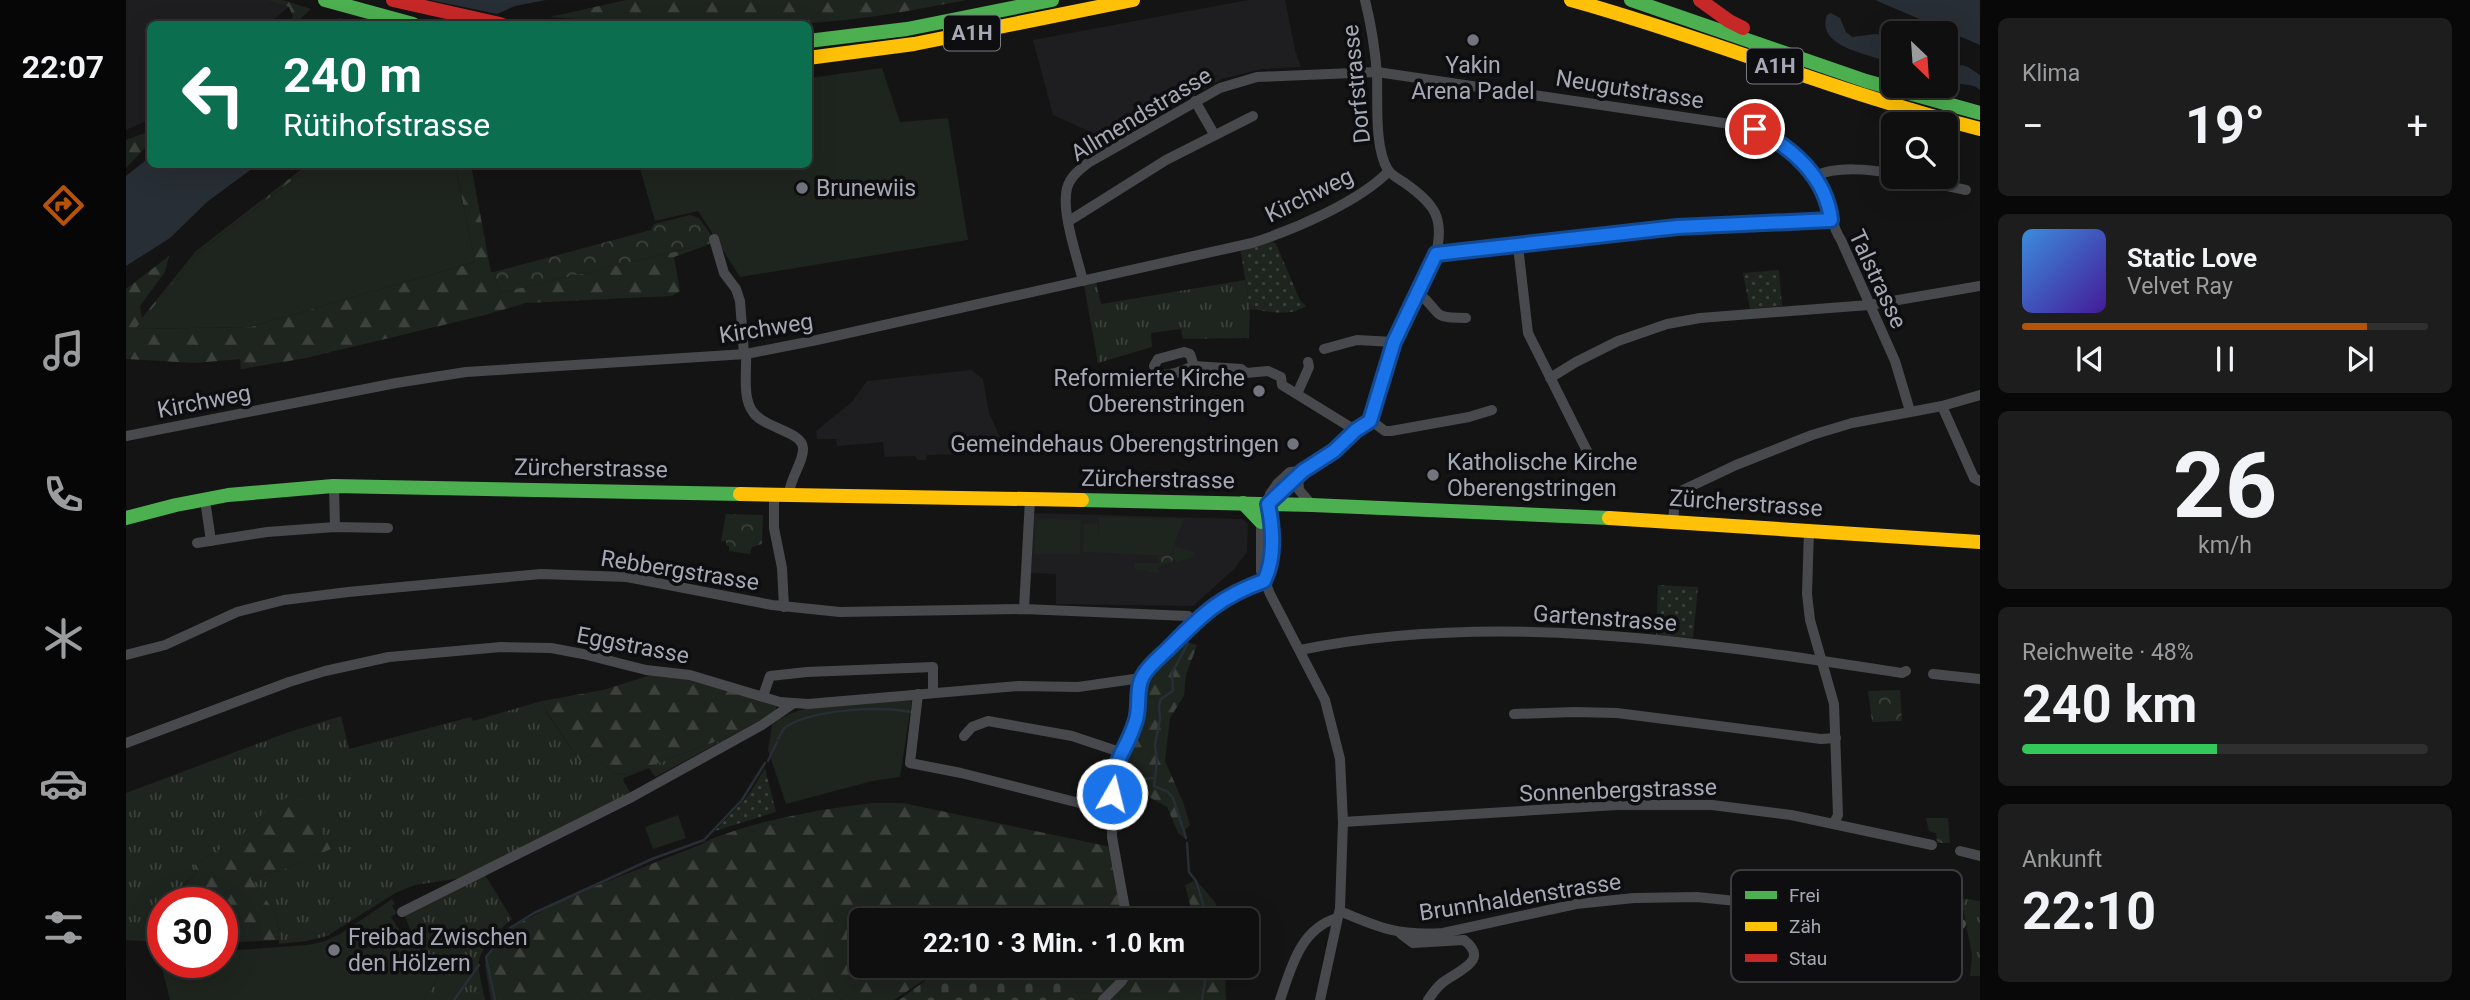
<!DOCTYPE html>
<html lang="de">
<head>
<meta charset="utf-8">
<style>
	:root { --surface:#0f0f0f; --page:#1d1d1d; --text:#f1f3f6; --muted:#9b9c9e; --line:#2f2f2f; --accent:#b45309 }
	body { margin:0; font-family:Roboto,sans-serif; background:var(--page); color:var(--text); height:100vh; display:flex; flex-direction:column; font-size:26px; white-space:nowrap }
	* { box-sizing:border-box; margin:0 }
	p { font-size:23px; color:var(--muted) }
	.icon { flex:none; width:38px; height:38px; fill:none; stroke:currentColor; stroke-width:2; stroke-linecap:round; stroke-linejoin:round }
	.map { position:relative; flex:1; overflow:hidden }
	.sheet { display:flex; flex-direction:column; gap:18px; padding:18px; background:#080808; width:490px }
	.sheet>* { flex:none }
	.hud { position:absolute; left:21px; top:21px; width:665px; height:147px; border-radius:10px; box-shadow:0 7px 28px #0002,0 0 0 2px var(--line); background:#0b6e4f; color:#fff; overflow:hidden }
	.needle { width:46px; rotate:155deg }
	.buttons { position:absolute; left:1755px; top:21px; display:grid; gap:14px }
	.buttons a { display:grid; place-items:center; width:77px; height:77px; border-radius:10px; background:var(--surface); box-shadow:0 7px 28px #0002,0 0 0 2px var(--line); font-size:35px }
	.speed { position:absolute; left:21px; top:887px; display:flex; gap:14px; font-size:35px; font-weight:700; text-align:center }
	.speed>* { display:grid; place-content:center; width:91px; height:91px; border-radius:50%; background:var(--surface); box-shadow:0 7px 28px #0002,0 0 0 2px var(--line); line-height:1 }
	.speed .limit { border:10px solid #d22; background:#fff; color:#111 }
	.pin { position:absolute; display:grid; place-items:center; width:60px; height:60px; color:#fff; margin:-30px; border:4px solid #fff; border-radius:50%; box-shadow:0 2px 7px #0007 }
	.me { position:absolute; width:77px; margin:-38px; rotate:8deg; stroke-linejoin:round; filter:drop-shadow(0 0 5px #0008) }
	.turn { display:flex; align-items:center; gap:24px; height:147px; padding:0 21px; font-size:32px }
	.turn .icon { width:91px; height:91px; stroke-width:2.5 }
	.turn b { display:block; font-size:49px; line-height:60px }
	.big { font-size:52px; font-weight:700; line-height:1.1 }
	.sheet .card { flex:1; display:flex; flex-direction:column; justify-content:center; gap:10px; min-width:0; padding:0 24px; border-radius:10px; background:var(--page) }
	.sheet .dial { align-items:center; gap:0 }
	.dial b { font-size:91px; line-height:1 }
	.song { display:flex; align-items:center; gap:21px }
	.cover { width:84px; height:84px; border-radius:10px; background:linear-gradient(135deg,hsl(210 70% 55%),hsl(260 70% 35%)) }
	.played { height:7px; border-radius:4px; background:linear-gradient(90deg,var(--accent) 85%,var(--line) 85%) }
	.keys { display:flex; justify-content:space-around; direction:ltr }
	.heat { display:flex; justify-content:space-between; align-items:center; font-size:38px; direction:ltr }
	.charge { height:10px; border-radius:5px; background:linear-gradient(90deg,#34c759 48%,var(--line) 0) }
	.trip { position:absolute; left:723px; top:908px; width:410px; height:70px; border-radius:10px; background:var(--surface); box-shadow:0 7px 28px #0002,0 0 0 2px var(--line); font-weight:700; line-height:70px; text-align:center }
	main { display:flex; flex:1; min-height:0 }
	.menu { display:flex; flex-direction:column; width:126px; justify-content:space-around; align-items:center; background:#060606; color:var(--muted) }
	.menu .icon { width:49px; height:49px }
	.menu .current { color:var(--accent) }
	.menu b { font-size:32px; color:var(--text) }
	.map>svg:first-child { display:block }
</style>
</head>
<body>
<main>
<nav class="menu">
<b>22:07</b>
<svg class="icon current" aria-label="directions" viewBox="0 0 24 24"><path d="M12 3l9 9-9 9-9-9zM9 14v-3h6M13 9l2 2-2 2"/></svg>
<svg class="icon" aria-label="music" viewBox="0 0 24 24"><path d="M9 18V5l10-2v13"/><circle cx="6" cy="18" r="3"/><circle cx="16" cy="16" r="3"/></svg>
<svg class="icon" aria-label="phone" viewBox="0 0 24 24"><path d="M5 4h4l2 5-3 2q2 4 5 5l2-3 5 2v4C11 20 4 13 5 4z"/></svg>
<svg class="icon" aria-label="climate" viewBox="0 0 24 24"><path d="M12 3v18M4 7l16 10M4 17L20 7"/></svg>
<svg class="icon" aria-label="car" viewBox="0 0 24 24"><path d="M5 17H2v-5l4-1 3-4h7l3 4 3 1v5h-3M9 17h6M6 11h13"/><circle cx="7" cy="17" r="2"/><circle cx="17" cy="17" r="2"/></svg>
<svg class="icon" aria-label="filters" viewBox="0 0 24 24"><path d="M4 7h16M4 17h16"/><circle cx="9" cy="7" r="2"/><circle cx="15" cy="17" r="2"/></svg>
</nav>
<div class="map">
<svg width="1854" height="1000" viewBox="0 0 1854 1000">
	<defs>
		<pattern id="grass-tufts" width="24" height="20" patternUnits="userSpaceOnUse" patternTransform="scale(1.75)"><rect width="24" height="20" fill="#1e241e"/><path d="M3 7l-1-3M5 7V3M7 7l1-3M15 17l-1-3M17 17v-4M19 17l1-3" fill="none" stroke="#3c413c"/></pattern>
		<pattern id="forest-firs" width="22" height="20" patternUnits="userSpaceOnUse" patternTransform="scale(1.75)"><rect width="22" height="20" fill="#1e241e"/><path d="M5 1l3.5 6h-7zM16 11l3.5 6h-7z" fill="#3c413c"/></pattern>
		<pattern id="cemetery-stones" width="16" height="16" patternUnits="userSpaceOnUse" patternTransform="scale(1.75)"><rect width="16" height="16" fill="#1e241e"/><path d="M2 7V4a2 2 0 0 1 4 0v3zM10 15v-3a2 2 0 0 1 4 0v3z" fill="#3c413c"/></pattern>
		<pattern id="park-crowns" width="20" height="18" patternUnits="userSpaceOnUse" patternTransform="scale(1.75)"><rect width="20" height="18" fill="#1e241e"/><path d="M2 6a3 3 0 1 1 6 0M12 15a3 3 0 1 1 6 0" fill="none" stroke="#3c413c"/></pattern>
		<pattern id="garden-dots" width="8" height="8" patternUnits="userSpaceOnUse" patternTransform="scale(1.75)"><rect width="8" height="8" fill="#1e241e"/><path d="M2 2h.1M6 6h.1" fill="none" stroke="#3c413c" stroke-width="1.8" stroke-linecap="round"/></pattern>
	</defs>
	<rect width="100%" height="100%" fill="#141414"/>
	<g fill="#1e1e20">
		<path d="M0,0H140L163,7L142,24H24V119L0,130Z"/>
		<path d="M1122,0H1159L1169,50L1175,67L1136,69L1096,79L987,142L927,115L907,40Z"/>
		<path d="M845,370L857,379L863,413L881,453L801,455L800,460H792L789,456L759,457L757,442L711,446L710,439H691L690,431L726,402L741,381Z"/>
		<path d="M907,513L1116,519L1122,524L1121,552L1108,569L1067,606L930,604V574L903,573Z"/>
	</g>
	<g fill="url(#grass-tufts)">
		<path d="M1119,280L1124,309L1123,338L1057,339L1055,329L1025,333L1026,347L972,363L958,285L970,282L975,304Z"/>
		<path d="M416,701L422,715L454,761L464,754L488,773L500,775L607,735L529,777L523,768L498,778L497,780L505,794L336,878L289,885L271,892L201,936L181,941L153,944L151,915L125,879L164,867L205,849L171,791L115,837L68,865L71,873L37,903L32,942L0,940V793L163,732L215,716L223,749L345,717L347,721Z"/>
		<path d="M359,875L386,919C375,928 357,945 353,960C351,971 357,988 359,1000H298L312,977L290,943L279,917L282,913Z"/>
		<path d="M1835,898L1854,901V976H1844L1846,955Z"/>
	</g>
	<g fill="url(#forest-firs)">
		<path d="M140,0H157L185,9L169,24H160L167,17L163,7Z"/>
		<path d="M500,0H841C784,11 724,22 666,24C585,28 504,24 424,17Z"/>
		<path d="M24,131V143L0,168V140Z"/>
		<path d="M181,165H186L72,253L10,329L124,327L349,262L329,165H345L365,272H368L374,293L590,242L548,257L554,291L546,296L400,303L359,315L180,358L115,369L114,359L69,363L0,359V289L43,256L39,272L14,306L16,318L70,251Z"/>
		<path d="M1060,642L1071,645L1060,675L1058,696L1044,718L1039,761L1057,802L1064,825L1059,830L1061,838H1058L1052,833L1041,807L1012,791L1001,777L994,761L1020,682L1025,673L1042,655L1044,656Z"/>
		<path d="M528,674L563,679L651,705L649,712L607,735L500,775L488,773L464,754L454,761L422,714L416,701L477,690Z"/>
		<path d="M171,790L205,849L164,867L125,879L151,915L153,940L96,943V903H39L71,873L68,865L115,837L125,823Z"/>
		<path d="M747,803H777L985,847L1004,920H735V966H819L768,1000H365L359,965L361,957L384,928L447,895L576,844C589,836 603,833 617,828C659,816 703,808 747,803Z"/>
		<path d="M1070,880L1089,902L1094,920H1068L1059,885Z"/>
		<path d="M925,966H1016L1018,972L1054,966H1099L1100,1000H956L938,975Z"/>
	</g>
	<path fill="url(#cemetery-stones)" d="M819,966H925L938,975L956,1000H773Z"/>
	<g fill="url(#park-crowns)">
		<path d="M564,215L573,218L590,242L374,293L368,272L525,230L528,224Z"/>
		<path d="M600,514L637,515L636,544L626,547L624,554L603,551V546L600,545V541H595Z"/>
		<path d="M1048,546L1068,552L1069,556L1052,562L1047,559L1045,563H1039L1031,567L1034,573L1009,569L1008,563H1033L1032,556L1048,554Z"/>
		<path d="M1774,690L1776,721L1746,722L1742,691Z"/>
		<path d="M1800,818H1822L1824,843H1811L1810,833L1803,831Z"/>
	</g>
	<g fill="url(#garden-dots)">
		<path d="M1145,240L1150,244L1174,300L1180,306C1160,318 1145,311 1124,309L1114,247Z"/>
		<path d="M1653,270L1656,306L1624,309L1617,273Z"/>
		<path d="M1532,585L1572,587L1567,638L1530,635Z"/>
		<path d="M639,768L650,812L589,831L622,796Z"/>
	</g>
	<g fill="#1e241e">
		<path d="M756,68L774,122L822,118L842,240L614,277L572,211L529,221L513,165L682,164L683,78Z"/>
		<path d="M186,165H329L349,262L124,327L9,329L72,253Z"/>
		<path d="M973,517L1058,519L1048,545L1047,553L1042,554V556L957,552L958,524H972L973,534Z"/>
		<path d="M909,518L955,520L954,554H908Z"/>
		<path d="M786,699L774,777L746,781L660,804L642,750L646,725C676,698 747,702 786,699Z"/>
		<path d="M552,815L560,838L527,849L519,827Z"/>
		<path d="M266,899L269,904L266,906L271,913L265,917L284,946L290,943L312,977L298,1000H44L31,949H37V962H96V951L182,945L199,941L214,934Z"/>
	</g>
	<g fill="#282e35">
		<path d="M249,0H420L389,6L348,24H209L212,19Z"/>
		<path d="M1749,0H1854V45Z"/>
		<path d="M1705,13L1714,18L1720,32L1726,37L1749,34L1767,36V64C1746,54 1689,48 1701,15Z"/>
		<path d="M1836,65L1842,67L1854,75V90C1845,81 1830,87 1820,80L1822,72Z"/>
		<path d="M24,157V164L131,165L81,202L44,238L0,266V176Z"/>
	</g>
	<path fill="#141414" d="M242,0H304L376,15L355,24H235L209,17Z"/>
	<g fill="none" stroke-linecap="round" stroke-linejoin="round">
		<g stroke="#282e35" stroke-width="2.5">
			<path d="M652,739C655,734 656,729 661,726C690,709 754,706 786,712"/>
			<path d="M995,758L1017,779L1027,778"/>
			<path d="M642,761L651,742"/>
			<path d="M1060,838L1047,798L1042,792L1028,786L1031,762L1029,744L1034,719L1033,705L1035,699L1047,691L1046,673L1062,643"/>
			<path d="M1061,843L1063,872L1070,881L1082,920"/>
			<path d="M328,1000L353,965"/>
			<path d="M369,1000L360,957L384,928L408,913L526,859L578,840L616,800L639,763"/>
			<path d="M1076,1000L1080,975L1077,966"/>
		</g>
		<g stroke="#48494c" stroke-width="10">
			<path d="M1069,101L1088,134"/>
			<path d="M1689,176C1710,166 1744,169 1768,174"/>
			<path d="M1779,177L1840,190"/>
			<path d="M943,221L1040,160L1127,116"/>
			<path d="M588,239L598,273L610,289L614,301L618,354"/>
			<path d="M1392,246L1402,333L1468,465"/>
			<path d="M1310,254L1537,229L1705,220"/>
			<path d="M957,281C951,256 935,212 941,188C944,177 953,170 962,163L1094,88L1131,77L1251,72L1611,125C1650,134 1686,160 1700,199C1706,214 1706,227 1715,240L1769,361L1784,411"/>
			<path d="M1292,293C1318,313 1302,318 1340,318"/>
			<path d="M1198,349L1231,340L1268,342"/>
			<path d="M620,354C621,371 616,398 627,412C637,428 676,431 677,448C678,461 664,478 663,494"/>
			<path d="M1068,366L1064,354L1058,352L1032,359L1028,366L1033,376L1050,373L1068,366L1115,369L1120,373L1142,371L1155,377L1156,385L1229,430"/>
			<path d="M1424,378L1450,362L1492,341L1541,324L1574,318L1743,305L1854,286"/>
			<path d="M1171,394L1183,367L1182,362"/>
			<path d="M1816,406L1848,478L1854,481"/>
			<path d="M1244,420L1259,431H1265L1343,417L1366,410"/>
			<path d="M0,436L270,383L340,372L620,354L691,340L1126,243C1167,230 1233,202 1263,171"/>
			<path d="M1176,471L1164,472L1151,484L1144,494L1135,522V571L1144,594L1199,700L1214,759L1217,822L1214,908L1194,1000"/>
			<path d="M1172,477L1173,490L1186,505"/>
			<path d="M208,486L209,527"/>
			<path d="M648,494V528L656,568L658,607"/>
			<path d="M79,500L85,541"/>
			<path d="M1142,504L1176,471L1207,451L1229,430L1244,420L1268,342L1310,254C1319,217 1308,204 1279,183C1273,179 1265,175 1262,170C1248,147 1252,101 1251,74C1249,49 1245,24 1239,0"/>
			<path d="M1547,521L1549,500L1557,490L1610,465L1686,435L1726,423L1816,406L1854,395"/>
			<path d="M1683,530L1681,594L1684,620L1708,704L1712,815L1708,823"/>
			<path d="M71,543L141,532L209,527L262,528"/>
			<path d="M898,609L904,499"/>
			<path d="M1174,650C1373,610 1578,643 1776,673L1780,671"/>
			<path d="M0,655L39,645L111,612L158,600L222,592L415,574L501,577L646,605L714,612L898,609L1062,616L1069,622"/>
			<path d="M1807,674L1854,679"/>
			<path d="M792,694L784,763L835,773L985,811"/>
			<path d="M637,696L644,676L681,672L807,667V692"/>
			<path d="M1388,714L1448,712L1491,713L1695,739L1710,738"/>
			<path d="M838,736L846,727L862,721L946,736L994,752"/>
			<path d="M0,743L163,682L199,671L263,657L375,647L425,648L457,654L520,670L564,675L654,702L682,704L893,686L952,687L1015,678"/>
			<path d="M1217,822L1491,805H1586L1665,815L1806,845"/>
			<path d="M1834,851L1854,856"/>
			<path d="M1214,911C1254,928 1272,936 1317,933L1450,904L1508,898L1571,897L1835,924"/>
			<path d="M276,912L506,797L636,725L668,703"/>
			<path d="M1001,920L986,837L987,776L991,759L1009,726L1013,713L1015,678L1069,622L1095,599L1138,581C1149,559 1147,528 1142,505"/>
			<path d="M1275,934L1287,943L1338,940C1365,961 1331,971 1316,983C1310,988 1306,994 1302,1000"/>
			<path d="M977,1000L995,982L1005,966"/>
			<path d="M1154,1000C1165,968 1174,929 1211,918"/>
		</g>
		<g stroke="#4caf50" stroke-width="14">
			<path d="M199,0L287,24"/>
			<path d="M1505,0L1740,81L1854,113"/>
			<path d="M682,41L781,29L926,0"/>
			<path d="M956,500L1186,505L1483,518"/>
			<path d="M1117,503L1135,522"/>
			<path d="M0,518L50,505L102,495L207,486L614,494"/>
		</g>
		<g stroke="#ffc107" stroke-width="14">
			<path d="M1445,0C1583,38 1715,94 1854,129"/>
			<path d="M682,58L788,44L1007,0"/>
			<path d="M614,494L956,500"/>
			<path d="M1483,518L1854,542"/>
		</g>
		<g stroke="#c62828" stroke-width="14">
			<path d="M267,0L374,24"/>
			<path d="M1574,0L1603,21L1617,28"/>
		</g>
	</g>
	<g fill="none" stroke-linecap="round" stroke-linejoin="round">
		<g stroke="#114b97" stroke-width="18">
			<path id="route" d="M986,794C987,757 999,754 1009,723C1015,709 1009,689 1017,676C1023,665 1034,657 1043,648C1076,615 1093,597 1138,581C1149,559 1147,528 1142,504L1177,471L1208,451L1230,430L1244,421L1268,342L1310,254L1551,227L1705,220C1700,177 1666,147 1629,129"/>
		</g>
		<use href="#route" stroke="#1a73e8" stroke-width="12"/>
	</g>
	<g fill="#72757d" stroke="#0e0e10" stroke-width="2.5">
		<circle cx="1347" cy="40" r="7"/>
		<circle cx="676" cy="188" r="7"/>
		<circle cx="1133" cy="391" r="7"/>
		<circle cx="1167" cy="444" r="7"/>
		<circle cx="1307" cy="475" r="7"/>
		<circle cx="208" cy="950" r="7"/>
	</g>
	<g text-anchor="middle" stroke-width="7" stroke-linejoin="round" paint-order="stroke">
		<g fill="#0e0e10" stroke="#787a84" stroke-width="2">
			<rect x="818" y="15.5" width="56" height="35" rx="5"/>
			<rect x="1621" y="48.5" width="56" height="35" rx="5"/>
		</g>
		<g font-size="21" font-weight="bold" fill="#a5a9b5">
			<text x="846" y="40">A1H</text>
			<text x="1649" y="73">A1H</text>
		</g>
		<g font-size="23" fill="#a5a9b5" stroke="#0e0e10" text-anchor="start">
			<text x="1347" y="73" text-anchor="middle">Yakin<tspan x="1347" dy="26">Arena Padel</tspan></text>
			<text x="690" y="196">Brunewiis</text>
			<text x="1119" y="386" text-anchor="end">Reformierte Kirche<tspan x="1119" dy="26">Oberenstringen</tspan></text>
			<text x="1153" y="452" text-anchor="end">Gemeindehaus Oberengstringen</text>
			<text x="1321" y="470">Katholische Kirche<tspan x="1321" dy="26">Oberengstringen</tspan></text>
			<text x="222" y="945">Freibad Zwischen<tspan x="222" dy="26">den Hölzern</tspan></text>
		</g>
		<g font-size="23" fill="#a5a9b5" stroke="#0e0e10">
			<text transform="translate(1230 84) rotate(-96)" y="8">Dorfstrasse</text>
			<text transform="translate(1504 89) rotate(9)" y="8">Neugutstrasse</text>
			<text transform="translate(1015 114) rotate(-31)" y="8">Allmendstrasse</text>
			<text transform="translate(1183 195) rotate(-26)" y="8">Kirchweg</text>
			<text transform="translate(1752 279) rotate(65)" y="8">Talstrasse</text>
			<text transform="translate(640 328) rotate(-9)" y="8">Kirchweg</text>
			<text transform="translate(78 401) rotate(-11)" y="8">Kirchweg</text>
			<text transform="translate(465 468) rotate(1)" y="8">Zürcherstrasse</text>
			<text transform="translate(1032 479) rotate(1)" y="8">Zürcherstrasse</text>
			<text transform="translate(1620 503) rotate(4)" y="8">Zürcherstrasse</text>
			<text transform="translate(554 570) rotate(9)" y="8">Rebbergstrasse</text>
			<text transform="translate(1479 618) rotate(4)" y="8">Gartenstrasse</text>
			<text transform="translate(507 645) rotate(11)" y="8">Eggstrasse</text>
			<text transform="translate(1492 790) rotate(-2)" y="8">Sonnenbergstrasse</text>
			<text transform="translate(1394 897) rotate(-9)" y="8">Brunnhaldenstrasse</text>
		</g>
	</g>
	<rect x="1605" y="870" width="231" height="112" rx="10" fill="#0e0e10" stroke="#3b3c42" stroke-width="2"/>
	<rect x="1619" y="891" width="32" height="8" fill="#4caf50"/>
	<rect x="1619" y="922" width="32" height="9" fill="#ffc107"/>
	<rect x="1619" y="954" width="32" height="8" fill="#c62828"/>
	<g font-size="19" fill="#a5a9b5">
		<text x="1663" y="902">Frei</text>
		<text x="1663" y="933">Zäh</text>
		<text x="1663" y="965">Stau</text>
	</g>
</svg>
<div class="buttons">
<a><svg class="needle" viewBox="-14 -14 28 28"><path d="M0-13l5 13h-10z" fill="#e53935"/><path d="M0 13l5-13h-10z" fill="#9b9c9e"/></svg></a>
<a><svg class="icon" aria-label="search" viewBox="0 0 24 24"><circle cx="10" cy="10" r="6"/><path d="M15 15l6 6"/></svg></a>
</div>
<div class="speed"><div class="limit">30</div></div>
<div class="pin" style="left:1629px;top:129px;background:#d93025"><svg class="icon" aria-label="arrive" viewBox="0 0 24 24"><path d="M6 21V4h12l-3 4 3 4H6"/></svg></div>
<svg class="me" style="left:986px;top:794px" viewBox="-20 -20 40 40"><circle r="17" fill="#1a73e8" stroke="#fff" stroke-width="3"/><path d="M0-11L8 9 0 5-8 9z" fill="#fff"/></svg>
<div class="trip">22:10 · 3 Min. · 1.0 km</div>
<div class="hud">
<div class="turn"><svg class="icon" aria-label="left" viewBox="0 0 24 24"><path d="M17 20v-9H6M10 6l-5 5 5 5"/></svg><div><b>240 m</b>Rütihofstrasse</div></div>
</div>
</div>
<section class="sheet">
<div class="card"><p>Klima</p>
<div class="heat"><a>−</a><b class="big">19°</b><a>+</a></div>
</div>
<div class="card">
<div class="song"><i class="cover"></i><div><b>Static Love</b><p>Velvet Ray</p></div></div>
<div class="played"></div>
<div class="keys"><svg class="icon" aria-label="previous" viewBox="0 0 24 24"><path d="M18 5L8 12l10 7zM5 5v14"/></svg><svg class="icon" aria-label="pause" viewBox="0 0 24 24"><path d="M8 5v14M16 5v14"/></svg><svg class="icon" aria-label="next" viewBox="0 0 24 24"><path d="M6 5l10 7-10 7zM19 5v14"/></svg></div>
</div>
<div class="card dial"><b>26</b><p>km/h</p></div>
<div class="card"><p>Reichweite · 48%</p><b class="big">240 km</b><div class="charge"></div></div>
<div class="card"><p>Ankunft</p><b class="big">22:10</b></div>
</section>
</main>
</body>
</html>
